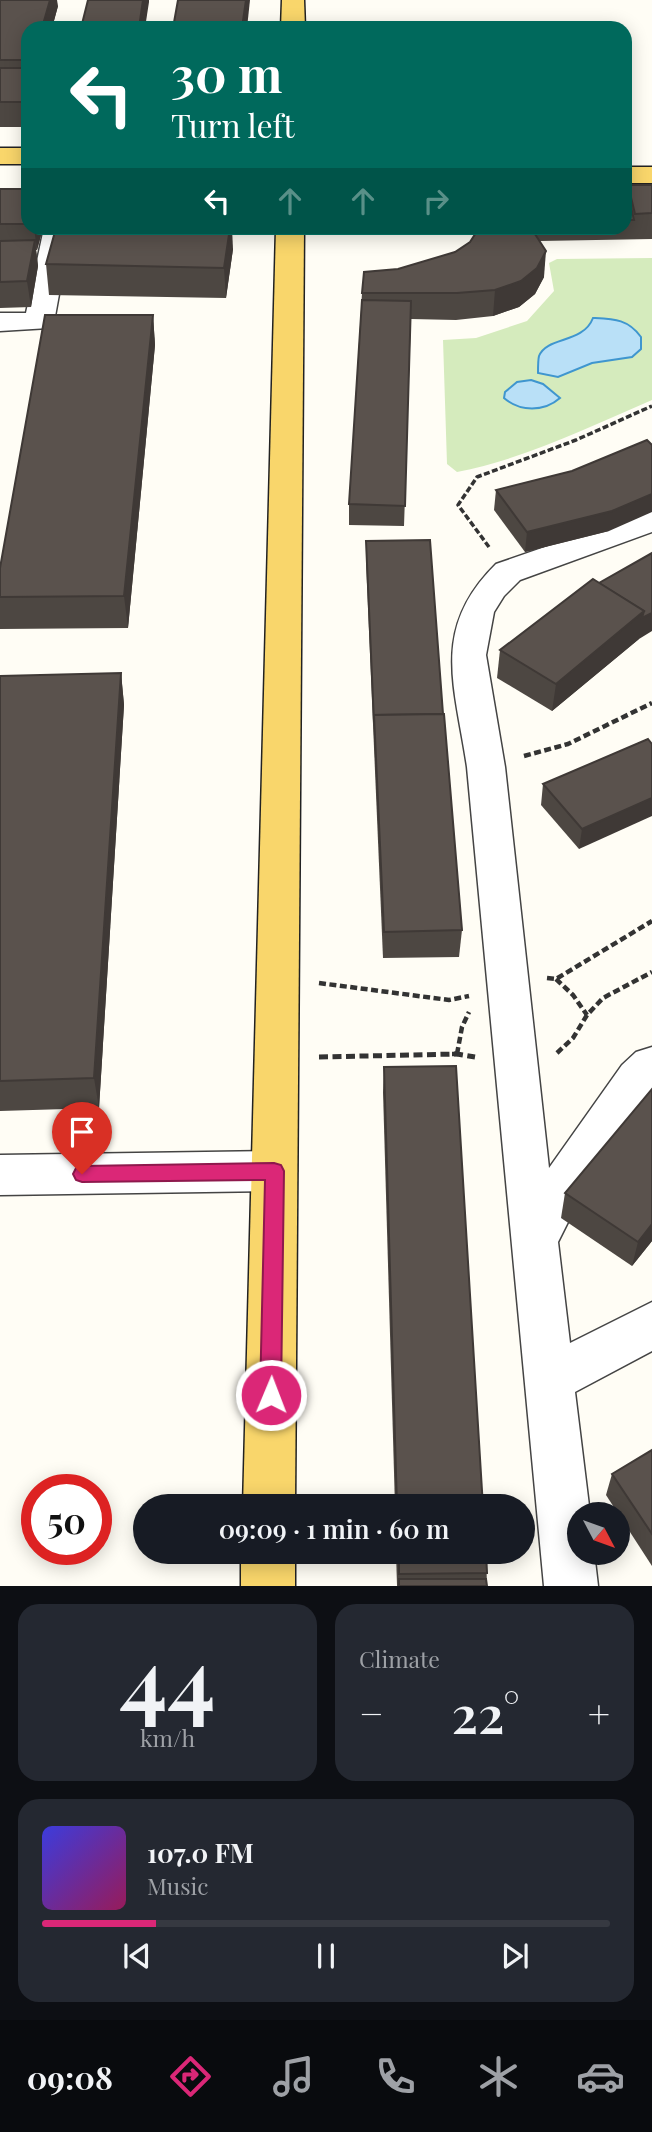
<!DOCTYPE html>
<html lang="en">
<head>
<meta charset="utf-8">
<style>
	:root { --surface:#171b24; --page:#242831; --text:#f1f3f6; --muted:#9ea1a6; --line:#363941; --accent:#db2777 }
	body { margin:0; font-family:"Playfair Display",serif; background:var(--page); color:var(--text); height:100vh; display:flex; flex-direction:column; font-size:26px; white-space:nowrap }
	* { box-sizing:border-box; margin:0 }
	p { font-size:23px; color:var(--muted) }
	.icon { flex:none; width:38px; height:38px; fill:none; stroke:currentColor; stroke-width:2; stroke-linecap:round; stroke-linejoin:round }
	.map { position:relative; height:1586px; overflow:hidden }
	.drawer { display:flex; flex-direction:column; gap:18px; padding:18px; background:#0d0f14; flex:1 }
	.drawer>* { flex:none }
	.banner { position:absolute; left:21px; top:21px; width:611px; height:214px; border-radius:21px; box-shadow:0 4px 18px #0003; background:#00695c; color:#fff; overflow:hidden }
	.needle { width:46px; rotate:131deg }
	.tools { position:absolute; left:567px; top:1502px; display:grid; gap:14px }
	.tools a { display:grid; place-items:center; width:63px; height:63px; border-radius:50%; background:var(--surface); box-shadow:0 4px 18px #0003; font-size:35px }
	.speed { position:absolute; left:21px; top:1474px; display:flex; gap:14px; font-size:35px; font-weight:700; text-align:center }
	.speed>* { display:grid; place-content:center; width:91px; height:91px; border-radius:50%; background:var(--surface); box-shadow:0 4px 18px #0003; line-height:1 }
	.speed .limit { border:10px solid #d22; background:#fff; color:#111 }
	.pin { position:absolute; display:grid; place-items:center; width:60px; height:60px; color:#fff; margin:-72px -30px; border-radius:50% 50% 50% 0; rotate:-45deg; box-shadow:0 0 7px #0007 }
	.pin .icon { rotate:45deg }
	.me { position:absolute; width:77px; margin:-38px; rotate:1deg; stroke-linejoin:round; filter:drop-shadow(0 0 5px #0008) }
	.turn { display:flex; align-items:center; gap:24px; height:147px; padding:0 35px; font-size:32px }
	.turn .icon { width:91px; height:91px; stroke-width:2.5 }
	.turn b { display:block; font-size:49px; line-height:60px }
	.lanes { display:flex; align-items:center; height:66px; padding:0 35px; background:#0003; justify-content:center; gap:35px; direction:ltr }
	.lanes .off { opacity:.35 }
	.big { font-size:52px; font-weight:600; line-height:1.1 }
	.drawer .tile { flex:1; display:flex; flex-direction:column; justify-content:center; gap:10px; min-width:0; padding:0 24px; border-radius:21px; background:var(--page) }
	.drawer .dial { align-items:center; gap:0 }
	.dial b { font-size:91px; line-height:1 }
	.song { display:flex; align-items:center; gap:21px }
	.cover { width:84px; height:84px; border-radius:10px; background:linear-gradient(135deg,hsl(240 70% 55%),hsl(330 70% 35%)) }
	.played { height:7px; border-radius:4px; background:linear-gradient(90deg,var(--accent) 20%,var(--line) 20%) }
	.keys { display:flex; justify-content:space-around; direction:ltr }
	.heat { display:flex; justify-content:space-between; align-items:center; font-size:38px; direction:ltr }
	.drawer .tiles { flex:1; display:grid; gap:18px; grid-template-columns:1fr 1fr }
	.tile:last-child { grid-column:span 2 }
	.trip { position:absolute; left:133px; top:1494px; width:402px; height:70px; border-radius:35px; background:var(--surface); box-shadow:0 4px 18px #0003; font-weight:600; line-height:70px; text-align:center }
	.menu { display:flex; height:112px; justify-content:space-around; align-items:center; background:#090b0e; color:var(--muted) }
	.menu .icon { width:49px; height:49px }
	.menu .active { color:var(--accent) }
	.menu b { font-size:32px; color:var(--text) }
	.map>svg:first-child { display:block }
</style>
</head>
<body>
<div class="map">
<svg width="652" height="1586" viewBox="0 0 652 1586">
	<rect width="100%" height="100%" fill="#fffdf5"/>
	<path fill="#d5ebbd" d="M652,258V400C589,427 525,459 457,472L447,464L443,340L476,338L527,321L554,291L549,263L557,259Z"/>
	<g fill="#b9e0f7" stroke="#3f96cf" stroke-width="2">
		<path d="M593,318C614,319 628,319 641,337V349L632,357L592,363L558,377L538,373C538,368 538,360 539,356C547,336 583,344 593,318Z"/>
		<path d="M531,380L543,384L560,398C544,412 520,412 504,398L505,392L517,382Z"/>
	</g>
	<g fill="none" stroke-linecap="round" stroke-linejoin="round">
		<g stroke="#444" stroke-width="3">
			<g id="minor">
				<path d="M44,228H71L54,322L49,328L0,331V313H26Z"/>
				<path d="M652,510V532L520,580L504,596L494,612L486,655L505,767L549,1168L622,1065L636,1052L652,1047V1093L579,1200L558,1242L570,1343L652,1302V1351L575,1392L590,1514H579V1552H594L598,1586H544L467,767C455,686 430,629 496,564Z"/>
				<path d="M274,1151L290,1157L297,1171L290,1185L274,1191L0,1195V1155Z"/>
			</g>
		</g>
		<g stroke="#222" stroke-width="3">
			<g id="major">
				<path d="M282,0H304L305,28H281Z"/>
				<rect x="0" y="148" width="28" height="16"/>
				<rect x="625" y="167" width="27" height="16"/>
				<path d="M276,228H304L295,1507H243Z"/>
				<rect x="241" y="1552" width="54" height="34"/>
			</g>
		</g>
		<path stroke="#333" stroke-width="3.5" stroke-dasharray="6 2.5" stroke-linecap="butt" d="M489,547L458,505L477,477L576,440L652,406"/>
		<g stroke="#333" stroke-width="4.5" stroke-dasharray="7 3.5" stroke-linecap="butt">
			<path d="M524,756L568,744L652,703"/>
			<path d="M547,978L556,979L652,921"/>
			<path d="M556,979L573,995L587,1015"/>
			<path d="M319,983L449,1000L469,996"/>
			<path d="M557,1053L573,1038L587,1015L603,998L652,972"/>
			<path d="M452,1054H458"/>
			<path d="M457,1054L462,1027L469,1012"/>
		</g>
		<path stroke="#333" stroke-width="5" stroke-dasharray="9 4.5" stroke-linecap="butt" d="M319,1057L457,1054L475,1057"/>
		<use href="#minor" fill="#fff" fill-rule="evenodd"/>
		<use href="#major" fill="#f9d66b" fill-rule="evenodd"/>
	</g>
	<g fill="#4d4742">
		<path d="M0,0L58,6L52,28H28V127H0Z"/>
		<path d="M628,185H652V239L540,241L544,277L535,294L519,307L493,316L456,320L411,319L404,526L349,525V504L362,293L398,269L455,252L470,242L479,228H625V191H627Z"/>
		<path d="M0,189H28V228H43L37,250H36L38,266L31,307L0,308Z"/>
		<path d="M233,249L226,298L49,295L46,264Z"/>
		<path d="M153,315L155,345L128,628L0,629V568Z"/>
		<path d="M496,490L609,531L525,552L494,510Z"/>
		<path d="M366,541L443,714L462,930L459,957L383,958L366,561Z"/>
		<path d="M639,639L552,711L497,678L500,650Z"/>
		<path d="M121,673L124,705L99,1108L0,1111V676Z"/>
		<path d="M648,739L579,849L541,805L543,784Z"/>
		<path d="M384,1067L483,1507H395L383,1092Z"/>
		<path d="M565,1193L652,1241L632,1266L561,1218Z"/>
		<path d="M652,1450V1566L606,1495L612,1474Z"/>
		<path d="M396,1552H486L487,1586H397Z"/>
	</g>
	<g fill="#3f3936">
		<path d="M50,0H57L58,6L52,28H42Z"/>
		<path d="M143,0H149V2L145,28H139Z"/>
		<path d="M246,0H250L247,28H242Z"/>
		<path d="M34,228H43L37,250Z"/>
		<path d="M230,228H232L233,249L226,298L224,268Z"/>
		<path d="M35,240L38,266L31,307L27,281Z"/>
		<path d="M546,251L544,277L535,294L519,307L493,316L495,290Z"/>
		<path d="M153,315L155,345L128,628L124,596Z"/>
		<path d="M652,494V512L609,531L525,552L527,532Z"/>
		<path d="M644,611L652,613V631L639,639L552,711L556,684Z"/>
		<path d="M121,673L124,705L99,1108L94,1078Z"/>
		<path d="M652,798V816L579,849L582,829Z"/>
		<path d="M652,1224V1241L632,1266L638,1242Z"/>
	</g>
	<g fill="#5a524d" stroke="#3f3936" stroke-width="2">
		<path d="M0,0H50L42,28H28V60H0Z"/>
		<path d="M88,0H143L139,28H81Z"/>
		<path d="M178,0H246L242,28H173Z"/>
		<rect x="0" y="68" width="28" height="34"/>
		<path d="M628,185H652V213L635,214Z"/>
		<rect x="0" y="189" width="28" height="35"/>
		<path d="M625,191H627L634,220H625Z"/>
		<path d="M56,228H230L224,268L46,264Z"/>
		<path d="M479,228H531L546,251L537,268L521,281L495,290L457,293H362L364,272L398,269L455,252L470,242Z"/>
		<path d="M35,240L27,281L0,282V241Z"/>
		<path d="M362,300L411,301L405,506L349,504Z"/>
		<path d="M45,315H153L124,596L0,597V568Z"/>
		<path d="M647,440L652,445V494L612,511L527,532L496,490L572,471Z"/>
		<path d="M430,540L443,714L374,715V722L366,541Z"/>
		<path d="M652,553V613L642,618L644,611L599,583Z"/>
		<path d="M593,579L644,611L556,684L500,650Z"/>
		<path d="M121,673L94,1078L0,1081V676Z"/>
		<path d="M444,714L462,930L384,932L374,715Z"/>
		<path d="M648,739L652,744V798L582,829L543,784Z"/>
		<path d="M456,1066L483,1507H397L384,1067Z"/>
		<path d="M652,1089V1224L638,1242L565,1193Z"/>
		<path d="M652,1450V1534L612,1474Z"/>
		<path d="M399,1552H486L487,1573L399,1574Z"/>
		<path d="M399,1579H486L487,1586H399Z"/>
	</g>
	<path fill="#db2777" stroke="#8e194d" stroke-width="2" d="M274,1163L281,1165L284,1171L281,1395L278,1402L271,1405L263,1402L260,1395L265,1180L82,1182L76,1180L73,1174L76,1168L82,1166Z"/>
</svg>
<div class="tools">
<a><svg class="needle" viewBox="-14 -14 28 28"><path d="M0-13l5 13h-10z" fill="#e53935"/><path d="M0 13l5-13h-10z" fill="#9ea1a6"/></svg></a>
</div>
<div class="speed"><div class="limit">50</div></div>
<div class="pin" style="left:82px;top:1174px;background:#d93025"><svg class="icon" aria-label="arrive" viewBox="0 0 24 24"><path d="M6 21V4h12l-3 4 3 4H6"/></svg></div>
<svg class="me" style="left:271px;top:1395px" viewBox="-20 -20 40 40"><circle r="17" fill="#db2777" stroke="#fff" stroke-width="3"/><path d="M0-11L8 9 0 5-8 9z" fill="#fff"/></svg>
<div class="trip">09:09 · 1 min · 60 m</div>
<div class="banner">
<div class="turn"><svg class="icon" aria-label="left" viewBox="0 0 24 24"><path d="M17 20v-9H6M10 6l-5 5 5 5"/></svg><div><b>30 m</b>Turn left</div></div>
<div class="lanes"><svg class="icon" aria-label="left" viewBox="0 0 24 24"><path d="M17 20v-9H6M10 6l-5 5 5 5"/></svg><svg class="icon off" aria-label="ahead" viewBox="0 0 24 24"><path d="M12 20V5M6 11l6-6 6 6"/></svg><svg class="icon off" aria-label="ahead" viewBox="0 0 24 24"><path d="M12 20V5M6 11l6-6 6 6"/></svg><svg class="icon off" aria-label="right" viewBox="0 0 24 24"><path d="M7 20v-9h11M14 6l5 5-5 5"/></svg></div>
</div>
</div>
<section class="drawer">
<div class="tiles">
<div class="tile dial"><b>44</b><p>km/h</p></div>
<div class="tile"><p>Climate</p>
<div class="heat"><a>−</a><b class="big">22°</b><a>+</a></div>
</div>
<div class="tile">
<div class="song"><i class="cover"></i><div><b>107.0 FM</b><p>Music</p></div></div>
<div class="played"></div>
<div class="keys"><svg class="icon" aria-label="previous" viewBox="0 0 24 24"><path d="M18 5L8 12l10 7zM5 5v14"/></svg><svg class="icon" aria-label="pause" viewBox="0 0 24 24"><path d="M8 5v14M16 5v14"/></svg><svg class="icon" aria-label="next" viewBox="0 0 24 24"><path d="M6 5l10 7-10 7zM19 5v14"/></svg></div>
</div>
</div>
</section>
<nav class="menu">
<b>09:08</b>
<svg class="icon active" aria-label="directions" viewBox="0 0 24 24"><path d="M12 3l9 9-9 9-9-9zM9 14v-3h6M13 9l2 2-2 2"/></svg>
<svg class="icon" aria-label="music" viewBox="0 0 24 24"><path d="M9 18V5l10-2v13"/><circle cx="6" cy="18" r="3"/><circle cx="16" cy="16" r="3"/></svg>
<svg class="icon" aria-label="phone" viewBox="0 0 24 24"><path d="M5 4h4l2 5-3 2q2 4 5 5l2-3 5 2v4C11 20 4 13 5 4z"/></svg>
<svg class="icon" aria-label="climate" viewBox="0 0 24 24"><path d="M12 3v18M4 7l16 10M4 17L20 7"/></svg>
<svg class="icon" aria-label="car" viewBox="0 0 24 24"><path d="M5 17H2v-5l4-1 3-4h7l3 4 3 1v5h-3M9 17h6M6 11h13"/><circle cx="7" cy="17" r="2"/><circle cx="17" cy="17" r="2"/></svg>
</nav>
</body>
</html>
